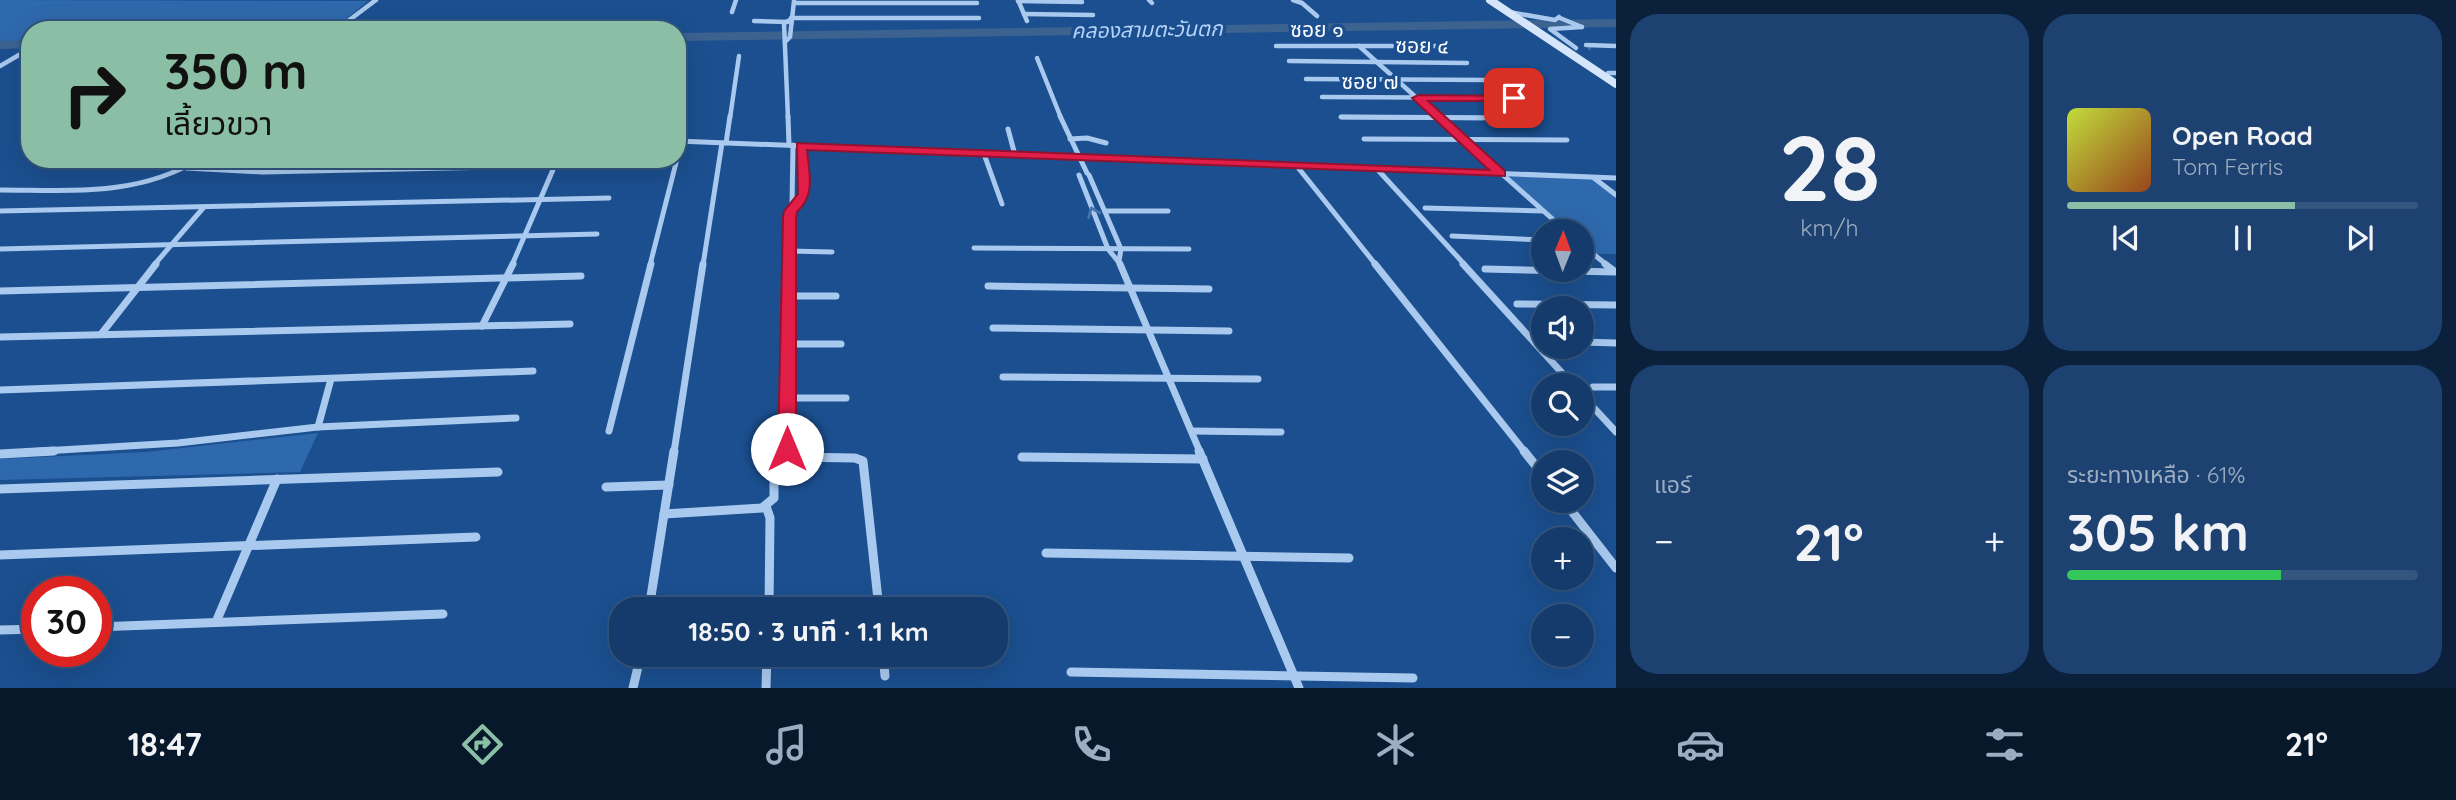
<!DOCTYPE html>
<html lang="th">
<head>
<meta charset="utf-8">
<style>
	:root { --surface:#143b6b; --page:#1d4271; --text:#f1f3f6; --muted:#9dadc1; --line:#33557e; --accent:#8abfa5 }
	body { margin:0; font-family:Quicksand,"Noto Sans Thai",sans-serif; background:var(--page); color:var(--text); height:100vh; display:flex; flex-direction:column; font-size:26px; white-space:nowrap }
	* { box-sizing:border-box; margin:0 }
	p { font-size:23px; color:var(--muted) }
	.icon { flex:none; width:38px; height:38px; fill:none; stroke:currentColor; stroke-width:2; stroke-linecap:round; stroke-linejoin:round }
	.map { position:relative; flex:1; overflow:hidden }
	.details { display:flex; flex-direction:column; gap:14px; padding:14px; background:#0b203b; width:840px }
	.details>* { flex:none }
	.top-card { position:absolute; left:21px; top:21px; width:665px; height:147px; border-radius:28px; box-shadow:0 7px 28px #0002,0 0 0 2px var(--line); background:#8abfa5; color:#111; overflow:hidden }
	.needle { width:46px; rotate:1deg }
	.tools { position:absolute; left:1531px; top:219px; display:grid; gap:14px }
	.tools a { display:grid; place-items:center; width:63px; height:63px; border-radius:50%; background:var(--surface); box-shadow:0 7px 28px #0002,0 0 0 2px var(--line); font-size:35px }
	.speed { position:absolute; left:21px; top:576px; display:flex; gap:14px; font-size:35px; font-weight:700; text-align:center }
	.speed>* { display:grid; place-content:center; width:91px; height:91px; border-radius:50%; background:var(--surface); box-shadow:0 7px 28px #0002,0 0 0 2px var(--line); line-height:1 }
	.speed .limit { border:10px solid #d22; background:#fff; color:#111 }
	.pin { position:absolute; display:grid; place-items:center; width:60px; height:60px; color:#fff; margin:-30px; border-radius:14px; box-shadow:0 4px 10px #0006 }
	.me { position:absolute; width:77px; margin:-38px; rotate:0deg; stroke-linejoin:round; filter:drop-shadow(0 0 5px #0008) }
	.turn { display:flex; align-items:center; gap:24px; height:147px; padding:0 28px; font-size:32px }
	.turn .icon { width:91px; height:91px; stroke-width:2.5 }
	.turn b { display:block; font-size:49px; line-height:60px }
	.big { font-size:52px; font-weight:700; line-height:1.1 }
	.details .widget { flex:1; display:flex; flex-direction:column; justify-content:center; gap:10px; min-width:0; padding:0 24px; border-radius:28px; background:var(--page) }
	.details .dial { align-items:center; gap:0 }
	.dial b { font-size:91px; line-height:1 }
	.song { display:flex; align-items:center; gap:21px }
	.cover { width:84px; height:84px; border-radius:10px; background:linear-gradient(135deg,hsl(70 70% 55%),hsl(20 70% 35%)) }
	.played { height:7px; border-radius:4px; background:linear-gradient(90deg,var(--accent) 65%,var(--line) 65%) }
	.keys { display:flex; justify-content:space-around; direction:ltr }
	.heat { display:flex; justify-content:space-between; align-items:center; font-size:38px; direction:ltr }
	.charge { height:10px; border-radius:5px; background:linear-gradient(90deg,#34c759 61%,var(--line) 0) }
	.details .tiles { flex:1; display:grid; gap:14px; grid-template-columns:repeat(2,1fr) }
	.trip { position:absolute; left:609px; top:597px; width:399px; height:70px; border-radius:28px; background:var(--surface); box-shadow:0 7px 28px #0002,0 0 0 2px var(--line); font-weight:700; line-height:70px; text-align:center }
	.tabs { display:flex; height:112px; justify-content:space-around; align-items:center; background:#08182b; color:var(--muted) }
	.tabs .icon { width:49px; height:49px }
	.tabs .active { color:var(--accent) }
	.tabs b { font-size:32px; color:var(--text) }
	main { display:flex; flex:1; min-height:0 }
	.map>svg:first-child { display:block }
</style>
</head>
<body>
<main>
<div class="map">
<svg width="1616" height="688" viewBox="0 0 1616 688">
	<rect width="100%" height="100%" fill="#1b4f8f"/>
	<g fill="#2e69ad">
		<path d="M0,0L368,1L332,30H30V48H0Z"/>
		<path d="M1502,175L1590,178L1616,198V254H1589L1582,248V231H1564Z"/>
		<path d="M318,433L300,472L0,480V459L146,452Z"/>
	</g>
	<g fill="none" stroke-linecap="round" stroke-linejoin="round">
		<g stroke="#3c6290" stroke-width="8">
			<path d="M677,37L1616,23"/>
			<path d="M0,45L30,44"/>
		</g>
		<path stroke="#3d69a0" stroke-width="4.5" stroke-dasharray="4.5 2.5" stroke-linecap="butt" d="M1588,48H1591"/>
		<g stroke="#a9c9ee" stroke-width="4.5">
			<path d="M1018,0L1027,21"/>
			<path d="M1149,0L1152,3"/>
			<path d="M1293,0L1302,3L1317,16"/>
			<path d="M1018,1L1082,2"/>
			<path d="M794,3H977"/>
			<path d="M732,12L736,0"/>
			<path d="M1509,12L1555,20L1559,17"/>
			<path d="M1024,14L1093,15"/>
			<path d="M791,18H979"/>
			<path d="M1560,18L1582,27"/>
			<path d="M754,21L788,22"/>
			<path d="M336,30L376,0"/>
			<path d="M785,42L790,37L794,1"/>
			<path d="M1586,45L1616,46"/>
			<path d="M1276,46H1446"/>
			<path d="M1359,46L1439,118"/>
			<path d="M1576,48L1550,29L1582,27"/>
			<path d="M677,57L683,50"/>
			<path d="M1037,58L1061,118"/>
			<path d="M1289,61L1467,63"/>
			<path d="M0,66L24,52H30"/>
			<path d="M1608,73H1616"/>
			<path d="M1306,79L1490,80"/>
			<path d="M1322,97L1514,98"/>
			<path d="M1341,117L1482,118"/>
			<path d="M730,118L739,56"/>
			<path d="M788,118L784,23L790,20"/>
		</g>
		<g stroke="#a9c9ee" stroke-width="5">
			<path d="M788,116L789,145"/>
			<path d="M1060,116L1087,173"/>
			<path d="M1437,116L1566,231"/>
			<path d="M1341,117L1541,118"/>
			<path d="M1008,129L1015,155"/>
			<path d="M1070,139L1087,138L1106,143"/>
			<path d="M1364,139L1567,140"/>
			<path d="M677,141L1616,178"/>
			<path d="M726,143L730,116"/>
			<path d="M984,154L1002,204"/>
			<path d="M514,165L620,164"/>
			<path d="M1296,165L1376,265"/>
			<path d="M186,168L263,172L495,167"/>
			<path d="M1377,169L1465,265"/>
			<path d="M1079,175L1108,249L1121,265"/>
			<path d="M1089,175L1121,249L1119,261"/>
			<path d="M1594,178L1616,195"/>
			<path d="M0,190C69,190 138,197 199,159"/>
			<path d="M1425,208L1543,211"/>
			<path d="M791,210L804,194L801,146"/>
			<path d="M0,211L609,198"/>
			<path d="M1105,211H1168"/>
			<path d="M1452,236L1544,240"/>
			<path d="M1582,245L1607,265"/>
			<path d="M974,248L1189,249"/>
			<path d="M0,249L597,234"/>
			<path d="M789,251L832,252"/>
			<path d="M154,265L204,207"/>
			<path d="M512,265L555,165"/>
			<path d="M650,265L677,159"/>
			<path d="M703,265L722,143"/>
			<path d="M791,265L793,145"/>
		</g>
		<g stroke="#a9c9ee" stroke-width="7">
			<path d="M1120,264L1200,452"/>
			<path d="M1375,264L1525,452"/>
			<path d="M1463,264L1573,385"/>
			<path d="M1605,264L1614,271"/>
			<path d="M1485,269L1616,272"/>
			<path d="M988,286L1209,289"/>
			<path d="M0,291L581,276"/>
			<path d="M789,296H836"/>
			<path d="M1517,304L1616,305"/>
			<path d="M482,326L513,264"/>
			<path d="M993,328L1229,331"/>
			<path d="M102,333L156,264"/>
			<path d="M0,337L570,324"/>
			<path d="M1582,342L1616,343"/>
			<path d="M789,344H841"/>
			<path d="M1003,377L1258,379"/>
			<path d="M1593,387H1616"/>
			<path d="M0,390L533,371"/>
			<path d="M1582,395L1616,432"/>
			<path d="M787,398H846"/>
			<path d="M318,427L331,379"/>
			<path d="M609,431L651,264"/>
			<path d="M1192,431L1281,432"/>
			<path d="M26,452L178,443L318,427L516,418"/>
			<path d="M674,452L703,264"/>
			<path d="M790,452L787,449L791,264"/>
		</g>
		<g stroke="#a9c9ee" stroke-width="9">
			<path d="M788,451L793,457L855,458L863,461L879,609"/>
			<path d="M1199,451L1299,688"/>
			<path d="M1524,451L1544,476"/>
			<path d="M0,454L54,451"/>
			<path d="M1022,457L1203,459"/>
			<path d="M606,487L669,485"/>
			<path d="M0,489L498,472"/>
			<path d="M1563,500L1616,568"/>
			<path d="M766,506L770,518L769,609"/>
			<path d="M664,514L762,508L774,498V470"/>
			<path d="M1046,553L1349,558"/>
			<path d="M0,555L476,537"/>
			<path d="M649,609L674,451"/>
			<path d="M216,622L277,479"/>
			<path d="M96,627L443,614"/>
			<path d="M0,630L37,629"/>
			<path d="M883,654L885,676"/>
			<path d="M1071,672L1413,678"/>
			<path d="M633,688L641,654"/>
			<path d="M766,688L767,654"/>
		</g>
		<path stroke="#d6e6fa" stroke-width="8" d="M1490,0L1616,84"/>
	</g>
	<defs><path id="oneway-chevron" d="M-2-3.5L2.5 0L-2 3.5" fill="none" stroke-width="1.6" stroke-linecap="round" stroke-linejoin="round" transform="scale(1.75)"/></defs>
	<use stroke="#4674ac" href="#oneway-chevron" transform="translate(1093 212) rotate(-112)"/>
	<path fill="#e11d48" stroke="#92132f" stroke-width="2" d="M1418,95L1518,96V100L1514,101H1428L1505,171V176L807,150C809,173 816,195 797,212L796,218V449L793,454H780L778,449L783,218L784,211L798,194L797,143L1489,170L1414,100L1412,98Z"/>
	<g text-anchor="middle" stroke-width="7" stroke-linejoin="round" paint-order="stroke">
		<g font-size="21" font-style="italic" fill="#b5d3f5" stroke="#1b4f8f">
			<text transform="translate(1147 30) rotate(-1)" y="7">คลองสามตะวันตก</text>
		</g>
		<g font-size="21" fill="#fff" stroke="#1b4f8f">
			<text x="1317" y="37">ซอย ๑</text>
			<text transform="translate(1422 46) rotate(1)" y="7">ซอย ๔</text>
			<text x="1370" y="89">ซอย ๗</text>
		</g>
	</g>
</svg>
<div class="tools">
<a><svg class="needle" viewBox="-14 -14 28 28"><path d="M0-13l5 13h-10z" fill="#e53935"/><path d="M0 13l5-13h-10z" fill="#9dadc1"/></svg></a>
<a><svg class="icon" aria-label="sound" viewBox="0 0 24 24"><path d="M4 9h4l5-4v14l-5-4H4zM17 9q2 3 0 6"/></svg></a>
<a><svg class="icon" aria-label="search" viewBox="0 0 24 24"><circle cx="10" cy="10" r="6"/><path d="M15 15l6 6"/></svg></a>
<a><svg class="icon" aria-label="layers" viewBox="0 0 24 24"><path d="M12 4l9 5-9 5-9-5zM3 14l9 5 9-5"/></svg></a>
<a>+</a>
<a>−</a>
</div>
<div class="speed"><div class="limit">30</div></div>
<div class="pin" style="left:1514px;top:98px;background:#d93025"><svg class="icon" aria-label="arrive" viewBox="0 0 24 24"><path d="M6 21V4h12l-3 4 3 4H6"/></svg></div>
<svg class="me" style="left:787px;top:449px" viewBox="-20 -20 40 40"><circle r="19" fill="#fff"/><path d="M0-13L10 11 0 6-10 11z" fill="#e11d48"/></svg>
<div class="trip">18:50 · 3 นาที · 1.1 km</div>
<div class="top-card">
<div class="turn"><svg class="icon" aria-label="right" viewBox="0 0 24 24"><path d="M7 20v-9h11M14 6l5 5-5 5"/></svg><div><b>350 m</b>เลี้ยวขวา</div></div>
</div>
</div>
<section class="details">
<div class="tiles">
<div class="widget dial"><b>28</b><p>km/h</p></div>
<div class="widget">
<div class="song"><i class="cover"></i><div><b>Open Road</b><p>Tom Ferris</p></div></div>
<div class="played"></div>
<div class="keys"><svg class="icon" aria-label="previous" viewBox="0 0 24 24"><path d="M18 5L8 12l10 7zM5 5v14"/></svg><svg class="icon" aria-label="pause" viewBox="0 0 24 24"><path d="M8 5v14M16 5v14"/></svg><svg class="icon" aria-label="next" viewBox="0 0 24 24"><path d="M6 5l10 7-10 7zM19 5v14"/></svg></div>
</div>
<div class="widget"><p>แอร์</p>
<div class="heat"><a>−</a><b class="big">21°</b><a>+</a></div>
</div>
<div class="widget"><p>ระยะทางเหลือ · 61%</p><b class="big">305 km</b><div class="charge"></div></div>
</div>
</section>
</main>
<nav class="tabs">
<b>18:47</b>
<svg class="icon active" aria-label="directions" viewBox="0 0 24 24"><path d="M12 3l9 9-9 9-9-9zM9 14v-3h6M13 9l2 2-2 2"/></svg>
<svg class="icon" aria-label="music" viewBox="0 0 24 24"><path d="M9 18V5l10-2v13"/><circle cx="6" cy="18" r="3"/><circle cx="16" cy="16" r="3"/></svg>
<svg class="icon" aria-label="phone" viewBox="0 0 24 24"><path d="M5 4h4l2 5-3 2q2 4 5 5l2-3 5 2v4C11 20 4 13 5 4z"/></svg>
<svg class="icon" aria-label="climate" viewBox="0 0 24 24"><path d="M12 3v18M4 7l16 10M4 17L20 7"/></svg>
<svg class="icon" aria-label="car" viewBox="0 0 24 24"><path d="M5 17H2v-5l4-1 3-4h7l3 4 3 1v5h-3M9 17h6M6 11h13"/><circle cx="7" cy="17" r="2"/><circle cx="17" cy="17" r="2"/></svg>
<svg class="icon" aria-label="filters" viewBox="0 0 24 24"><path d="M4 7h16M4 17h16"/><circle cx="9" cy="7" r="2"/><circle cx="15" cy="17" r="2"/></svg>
<b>21°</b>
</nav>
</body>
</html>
